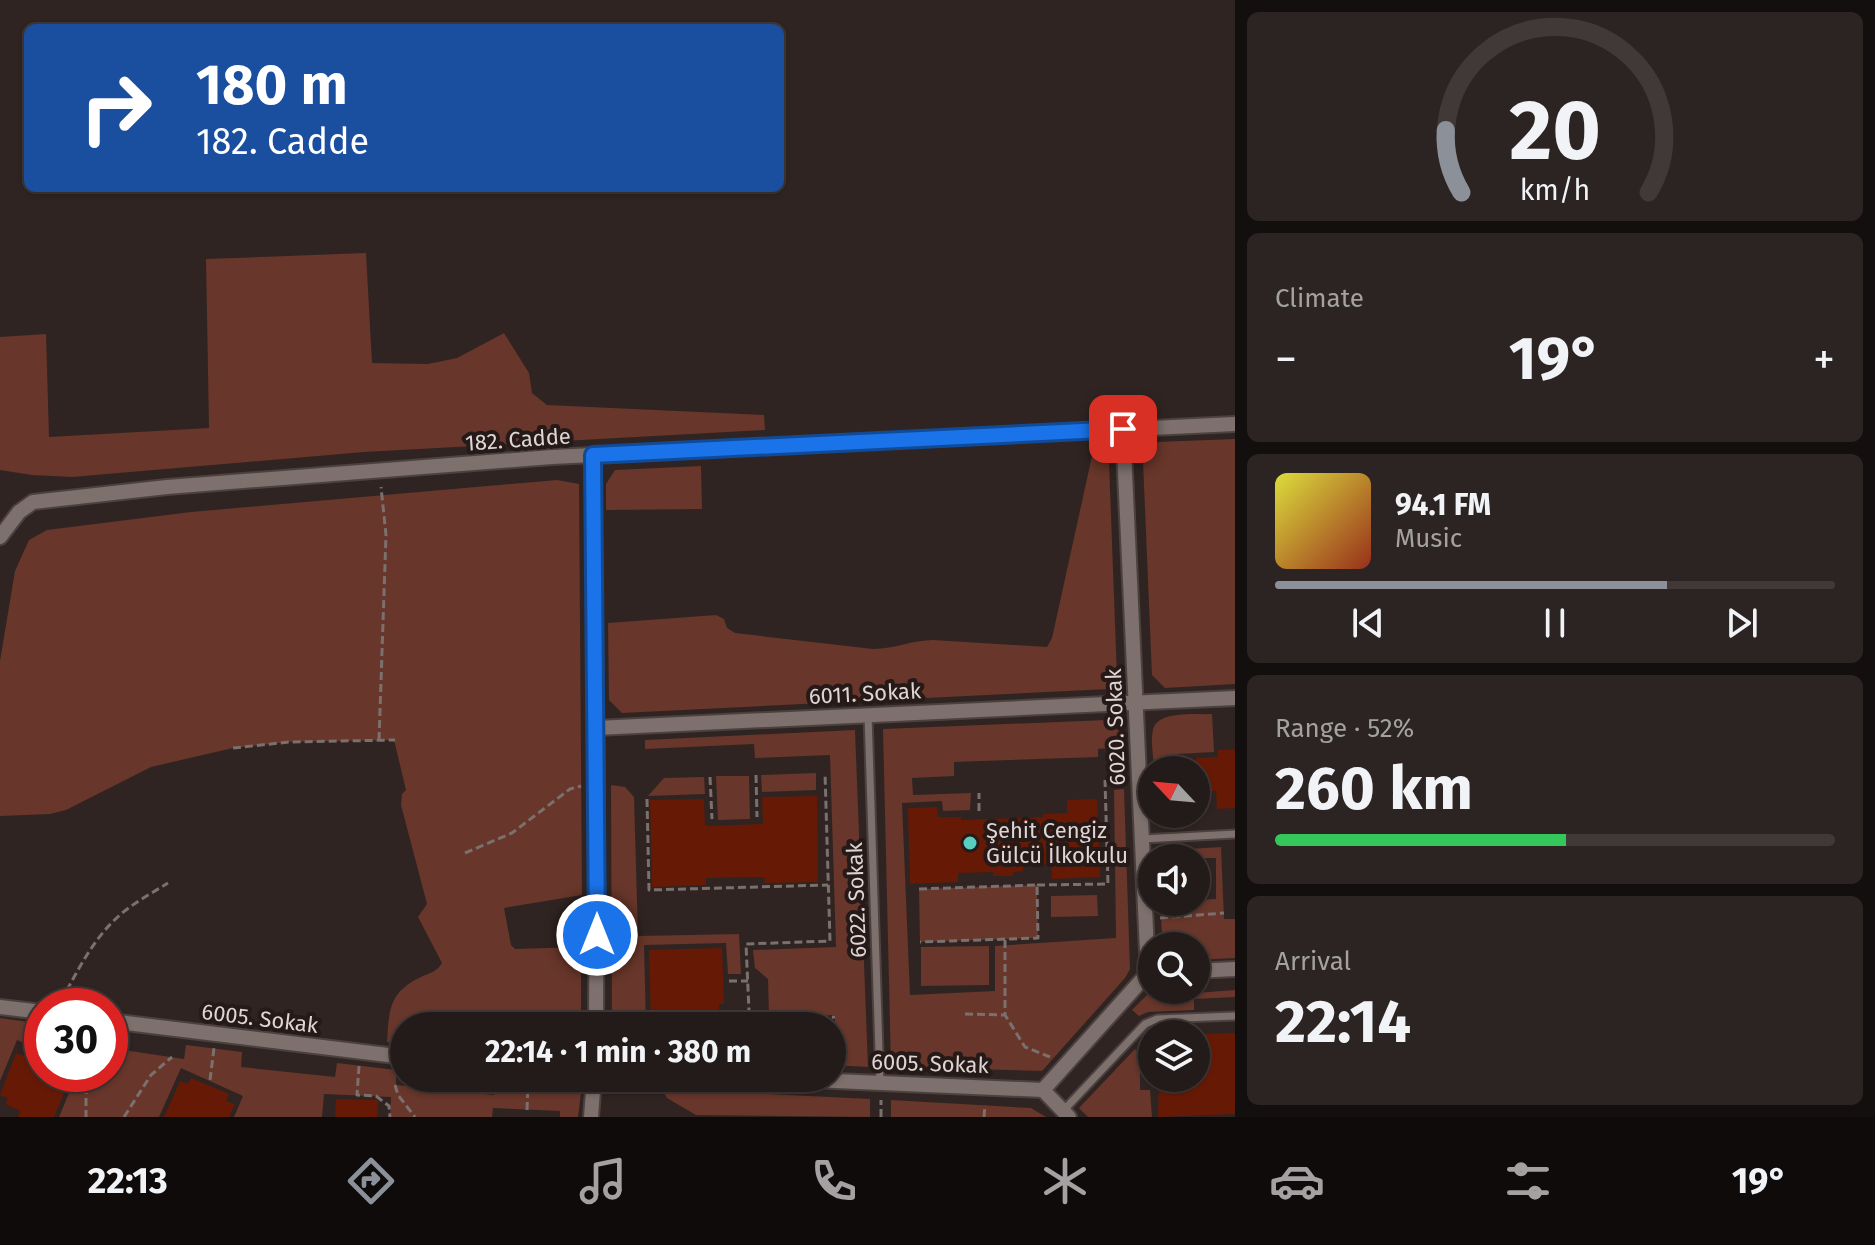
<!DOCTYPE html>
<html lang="en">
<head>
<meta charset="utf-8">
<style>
	:root { --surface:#231b19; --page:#2b2422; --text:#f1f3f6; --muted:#a3a1a2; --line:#403938; --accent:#8c9099 }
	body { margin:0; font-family:"Fira Sans",sans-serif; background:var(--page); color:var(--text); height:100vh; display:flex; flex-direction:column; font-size:30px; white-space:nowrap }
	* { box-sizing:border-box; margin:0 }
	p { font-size:26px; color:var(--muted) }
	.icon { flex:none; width:44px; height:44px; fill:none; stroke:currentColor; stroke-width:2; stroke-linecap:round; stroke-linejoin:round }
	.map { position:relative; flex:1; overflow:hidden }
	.details { display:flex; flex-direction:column; gap:12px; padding:12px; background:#130f0e; width:640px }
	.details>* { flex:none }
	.top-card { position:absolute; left:24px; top:24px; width:760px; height:168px; border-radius:12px; box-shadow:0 2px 6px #0004,0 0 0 2px var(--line); background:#1a4fa0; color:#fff; overflow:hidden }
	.needle { width:52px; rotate:296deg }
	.buttons { position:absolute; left:1138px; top:756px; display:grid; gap:16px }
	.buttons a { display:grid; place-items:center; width:72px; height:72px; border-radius:50%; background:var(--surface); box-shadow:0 2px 6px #0004,0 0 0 2px var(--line); font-size:40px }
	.speed { position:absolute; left:24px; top:988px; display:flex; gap:16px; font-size:40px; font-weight:700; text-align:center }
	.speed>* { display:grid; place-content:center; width:104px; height:104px; border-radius:50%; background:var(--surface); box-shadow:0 2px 6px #0004,0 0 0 2px var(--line); line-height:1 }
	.speed .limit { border:12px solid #d22; background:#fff; color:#111 }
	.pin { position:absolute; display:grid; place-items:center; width:68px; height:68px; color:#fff; margin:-34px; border-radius:16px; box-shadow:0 4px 12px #0006 }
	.me { position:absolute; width:88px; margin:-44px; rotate:0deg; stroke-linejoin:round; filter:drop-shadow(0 0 6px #0008) }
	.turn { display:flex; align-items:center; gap:28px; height:168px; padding:0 40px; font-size:36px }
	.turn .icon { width:104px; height:104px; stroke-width:2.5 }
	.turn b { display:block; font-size:56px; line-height:68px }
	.big { font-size:60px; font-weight:700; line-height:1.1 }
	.details .tile { flex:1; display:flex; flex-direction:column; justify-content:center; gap:12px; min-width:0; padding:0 28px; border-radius:12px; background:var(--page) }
	.details .dial { align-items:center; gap:0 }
	.dial svg { height:208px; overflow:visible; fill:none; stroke:var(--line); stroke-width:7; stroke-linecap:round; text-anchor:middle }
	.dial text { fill:var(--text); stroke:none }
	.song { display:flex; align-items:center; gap:24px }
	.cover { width:96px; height:96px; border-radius:12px; background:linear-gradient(135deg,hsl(60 70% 55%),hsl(10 70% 35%)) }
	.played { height:8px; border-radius:4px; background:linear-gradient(90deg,var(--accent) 70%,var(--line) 70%) }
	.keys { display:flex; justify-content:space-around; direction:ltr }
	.heat { display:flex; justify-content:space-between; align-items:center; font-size:44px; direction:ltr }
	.charge { height:12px; border-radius:6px; background:linear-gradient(90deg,#34c759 52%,var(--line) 0) }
	.trip { position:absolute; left:390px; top:1012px; width:456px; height:80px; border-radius:40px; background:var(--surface); box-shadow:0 2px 6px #0004,0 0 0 2px var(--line); font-weight:700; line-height:80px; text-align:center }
	.tab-bar { display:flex; height:128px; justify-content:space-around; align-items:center; background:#0e0b0a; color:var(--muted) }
	.tab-bar .icon { width:56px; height:56px }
	.tab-bar .current { color:var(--accent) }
	.tab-bar b { font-size:36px; color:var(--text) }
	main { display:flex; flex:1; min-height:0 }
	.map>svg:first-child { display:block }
</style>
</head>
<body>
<main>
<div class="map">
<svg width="1235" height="1117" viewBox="0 0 1235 1117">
	<rect width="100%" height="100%" fill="#2f2421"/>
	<g fill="#68362a">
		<path d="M366,253L372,363L428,364L457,358L504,333L529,373L532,393L547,405L764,415L765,430L364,452L72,477L32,475L0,470V337L46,334L49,437L209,428L206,259Z"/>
		<path d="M1235,439V684L1165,688L1152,675L1143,461L1156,442Z"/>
		<path d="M1094,447L1109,462L1117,677L1109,689L622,713L609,700L608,623L716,615L724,619L727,628L735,633L873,649C895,649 912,640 933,640L1047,647L1052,638Z"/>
		<path d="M701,466L702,509L606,510V484L615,470Z"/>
		<path d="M557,480L579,484L582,895L504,908L511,945L515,949L581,947V1026H404V1043L387,1042C389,1010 389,992 421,977C429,973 437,972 442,963L418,917L427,904L401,805L402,794L406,790L394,740L289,742L233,748L151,767L66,810L50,814L0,816V661L15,571L29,540L47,530L191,512Z"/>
		<path d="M1212,714L1214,752L1177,754V770H1154C1154,758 1150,742 1153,730C1157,710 1197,715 1212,714Z"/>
		<path d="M1107,720L1121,733L1122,747L1098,749V757L954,762V776L912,778L913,795L971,793L970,810L943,811L942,801L902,803L910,995L995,991V946L1116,938L1114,790L1124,789L1130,969L1125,978L1042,1071L891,1067L883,729Z"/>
		<path d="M855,730L868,1067L832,1065V1026H749L752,1021L765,1025L835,1022V1015L769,1017L768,979L755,968L753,950L836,947L830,755L755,758L754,744L645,749V740Z"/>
		<path d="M816,773V790L762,792L761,775Z"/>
		<path d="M716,776H749L750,819L718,820Z"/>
		<path d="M704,777L705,794L648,796L664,778Z"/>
		<path d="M611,785L625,787L634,797L638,936L739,934L741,974H728L726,943L644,945L646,1026H612Z"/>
		<path d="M1221,847L1224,919H1235V958L1196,960V946H1167L1162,934L1160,902L1216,899V858H1158V851Z"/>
		<path d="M1037,885L1038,938L920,942L919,889Z"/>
		<path d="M1097,895L1098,916L1051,917V896Z"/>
		<path d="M989,946V985L921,986V947Z"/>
		<path d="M1152,990H1183V994L1235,990V997L1194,999V1010L1148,1012L1139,1016L1132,1010Z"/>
		<path d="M0,1018L42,1024V1050L17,1040L0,1081Z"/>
		<path d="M186,1045L242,1052L241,1067L335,1077L337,1063L396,1070V1085L494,1095L496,1079L569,1083L581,1093L578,1117H560V1111L493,1108L492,1117H390L391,1097L324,1094L322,1117H234L243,1096L181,1068L159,1117H59L77,1074H110V1048L184,1059Z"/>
		<path d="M1135,1049L1140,1055V1090H1150L1152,1117H1088L1079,1108Z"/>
		<path d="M662,1089L870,1099V1117L696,1115L667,1098Z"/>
		<path d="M891,1100L1031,1108L1046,1117H891Z"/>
	</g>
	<g fill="#661a06">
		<path d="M1218,750H1235V808L1217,809L1216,791L1196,792V758L1218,757Z"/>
		<path d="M817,796L818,882L765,883L764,877L706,878V885L652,887L650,800L704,799L705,826L763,824L762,797Z"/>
		<path d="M1097,799L1100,877L1052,879L1051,864L1023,865V871L1013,872V876H993V872L958,873V882L910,884L908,808L937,807L938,817H961V820L1043,817V814L1067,813V800Z"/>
		<path d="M722,948L724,1004H719L720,1026H704L703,1020L651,1022L649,950Z"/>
		<path d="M1235,1033V1114L1158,1117L1159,1078H1196V1034Z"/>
		<path d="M27,1049L42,1055V1074H72L54,1117H18L20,1111L5,1104L8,1098L0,1095L16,1053L25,1056Z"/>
		<path d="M191,1078L229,1094L226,1101L235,1104L229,1117H164L180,1081L188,1084Z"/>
		<path d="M336,1099L378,1100L377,1117H335Z"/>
	</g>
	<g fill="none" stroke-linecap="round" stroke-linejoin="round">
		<g stroke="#4b413f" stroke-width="11">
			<g id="service">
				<path d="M868,715L880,1083"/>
				<path d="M1142,839L1235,834"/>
				<path d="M1063,1111L1145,1024L1157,1019L1235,1016"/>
			</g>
		</g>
		<g stroke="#4b413f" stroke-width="18">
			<g id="minor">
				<path d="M593,455L597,785L596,1026"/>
				<path d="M0,537L19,512L33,502L167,487L552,457L1235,424"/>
				<path d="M596,728L1235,698"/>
				<path d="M1196,971L1235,969"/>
				<path d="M0,1007L42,1012"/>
				<path d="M110,1021L404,1057"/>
				<path d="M767,1078L1043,1090"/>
				<path d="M591,1117L594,1078"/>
				<path d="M1069,1117L1043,1090L1148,973L1123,429"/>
			</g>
		</g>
		<g stroke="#7a706e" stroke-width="3" stroke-dasharray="8 4" stroke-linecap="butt">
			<path d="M379,740L386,535L381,487"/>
			<path d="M233,748L289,742L395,740"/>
			<path d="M756,775L757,817"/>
			<path d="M710,777L712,819"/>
			<path d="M647,799L649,890L828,885"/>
			<path d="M979,811V793"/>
			<path d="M465,853L512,833L570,789L581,786"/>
			<path d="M1037,885L1108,884L1105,780"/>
			<path d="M919,889L1037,885L1038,938L920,942"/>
			<path d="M1160,918L1224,913"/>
			<path d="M1005,940V1015L1025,1047L1050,1057"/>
			<path d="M729,981H748"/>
			<path d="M61,1001C78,970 94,937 121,914C135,902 152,893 168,883"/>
			<path d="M749,1014L765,1020L835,1017"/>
			<path d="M965,1014L1005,1015"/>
			<path d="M728,1026H743"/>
			<path d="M742,1026L749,1011L746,944L830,941L825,773"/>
			<path d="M1143,1043L1148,1049V1081"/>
			<path d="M359,1066L357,1095L376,1096L389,1106L390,1117"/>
			<path d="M86,1074V1117"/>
			<path d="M210,1080L214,1048"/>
			<path d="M395,1085L398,1095L415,1117"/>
			<path d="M527,1110L528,1081"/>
			<path d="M124,1117L151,1075L172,1057"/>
			<path d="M881,1117V1100"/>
			<path d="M984,1117L985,1105"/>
		</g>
		<use href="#service" stroke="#7e706c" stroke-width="7"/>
		<use href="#minor" stroke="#7e706c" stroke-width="14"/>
	</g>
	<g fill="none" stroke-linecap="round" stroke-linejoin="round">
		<g stroke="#114b97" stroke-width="20">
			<path id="route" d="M597,935L593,455L1123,429"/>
		</g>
		<use href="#route" stroke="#1a73e8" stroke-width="14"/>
	</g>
	<circle fill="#58cec0" stroke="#261a18" stroke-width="3" cx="970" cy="843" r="8"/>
	<g text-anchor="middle" stroke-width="8" stroke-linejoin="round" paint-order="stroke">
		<g font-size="22" fill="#dfd6d4" stroke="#261a18">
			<text transform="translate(518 439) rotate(-4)" y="8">182. Cadde</text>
			<text transform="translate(865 693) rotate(-3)" y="8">6011. Sokak</text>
			<text transform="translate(1115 727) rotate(-92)" y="8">6020. Sokak</text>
			<text transform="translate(856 900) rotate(-92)" y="8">6022. Sokak</text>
			<text transform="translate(260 1018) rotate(7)" y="8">6005. Sokak</text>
			<text transform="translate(930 1063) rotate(2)" y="8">6005. Sokak</text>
		</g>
		<g font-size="22" fill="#dfd6d4" stroke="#261a18" text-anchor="start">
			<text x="986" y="838">Şehit Cengiz<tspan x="986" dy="25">Gülcü İlkokulu</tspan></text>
		</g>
	</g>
</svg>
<div class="buttons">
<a><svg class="needle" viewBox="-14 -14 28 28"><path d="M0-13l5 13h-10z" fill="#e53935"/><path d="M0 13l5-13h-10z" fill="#a3a1a2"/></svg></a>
<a><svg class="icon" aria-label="sound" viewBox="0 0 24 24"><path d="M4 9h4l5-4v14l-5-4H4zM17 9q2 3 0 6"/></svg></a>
<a><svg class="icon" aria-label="search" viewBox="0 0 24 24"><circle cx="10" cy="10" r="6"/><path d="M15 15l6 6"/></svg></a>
<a><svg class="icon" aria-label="layers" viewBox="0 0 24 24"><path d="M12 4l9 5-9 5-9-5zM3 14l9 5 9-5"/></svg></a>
</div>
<div class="speed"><div class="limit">30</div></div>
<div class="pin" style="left:1123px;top:429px;background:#d93025"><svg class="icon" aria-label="arrive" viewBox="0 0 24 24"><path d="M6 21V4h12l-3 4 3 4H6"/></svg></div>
<svg class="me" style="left:597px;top:935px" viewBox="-20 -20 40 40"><circle r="17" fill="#1a73e8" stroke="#fff" stroke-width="3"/><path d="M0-11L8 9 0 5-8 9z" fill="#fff"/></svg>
<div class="trip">22:14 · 1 min · 380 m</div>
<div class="top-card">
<div class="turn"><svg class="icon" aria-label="right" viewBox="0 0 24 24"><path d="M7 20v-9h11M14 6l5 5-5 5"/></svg><div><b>180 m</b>182. Cadde</div></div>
</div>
</div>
<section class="details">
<div class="tile dial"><svg viewBox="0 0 100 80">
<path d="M14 69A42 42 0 1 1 86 69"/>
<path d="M14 69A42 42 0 0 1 8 45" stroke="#8c9099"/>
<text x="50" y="56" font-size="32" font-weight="700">20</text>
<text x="50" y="72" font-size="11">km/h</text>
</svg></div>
<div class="tile"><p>Climate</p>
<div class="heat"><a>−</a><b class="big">19°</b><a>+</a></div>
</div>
<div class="tile">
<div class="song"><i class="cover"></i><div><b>94.1 FM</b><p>Music</p></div></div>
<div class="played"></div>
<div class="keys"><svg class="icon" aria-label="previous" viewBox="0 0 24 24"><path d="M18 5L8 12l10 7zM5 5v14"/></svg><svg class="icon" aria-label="pause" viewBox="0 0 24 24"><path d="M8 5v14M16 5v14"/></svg><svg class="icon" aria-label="next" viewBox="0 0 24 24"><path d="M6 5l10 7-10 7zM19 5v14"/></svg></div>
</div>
<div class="tile"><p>Range · 52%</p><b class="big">260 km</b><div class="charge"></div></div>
<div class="tile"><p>Arrival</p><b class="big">22:14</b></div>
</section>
</main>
<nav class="tab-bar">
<b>22:13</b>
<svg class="icon current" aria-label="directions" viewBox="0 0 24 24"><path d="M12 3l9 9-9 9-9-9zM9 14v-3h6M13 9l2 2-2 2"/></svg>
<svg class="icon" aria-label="music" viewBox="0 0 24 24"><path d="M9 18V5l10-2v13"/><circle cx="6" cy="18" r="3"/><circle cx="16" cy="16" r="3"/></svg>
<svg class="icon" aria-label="phone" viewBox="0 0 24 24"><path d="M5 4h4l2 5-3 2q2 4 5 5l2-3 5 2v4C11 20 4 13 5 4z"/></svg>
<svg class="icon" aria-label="climate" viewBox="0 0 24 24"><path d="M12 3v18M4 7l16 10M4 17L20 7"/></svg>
<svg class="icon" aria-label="car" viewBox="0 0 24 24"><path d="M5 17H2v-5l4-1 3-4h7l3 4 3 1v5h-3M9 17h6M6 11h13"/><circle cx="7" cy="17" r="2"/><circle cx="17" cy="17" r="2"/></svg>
<svg class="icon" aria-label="filters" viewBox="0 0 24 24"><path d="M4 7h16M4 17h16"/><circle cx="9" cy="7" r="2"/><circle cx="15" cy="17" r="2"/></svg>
<b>19°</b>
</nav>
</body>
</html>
